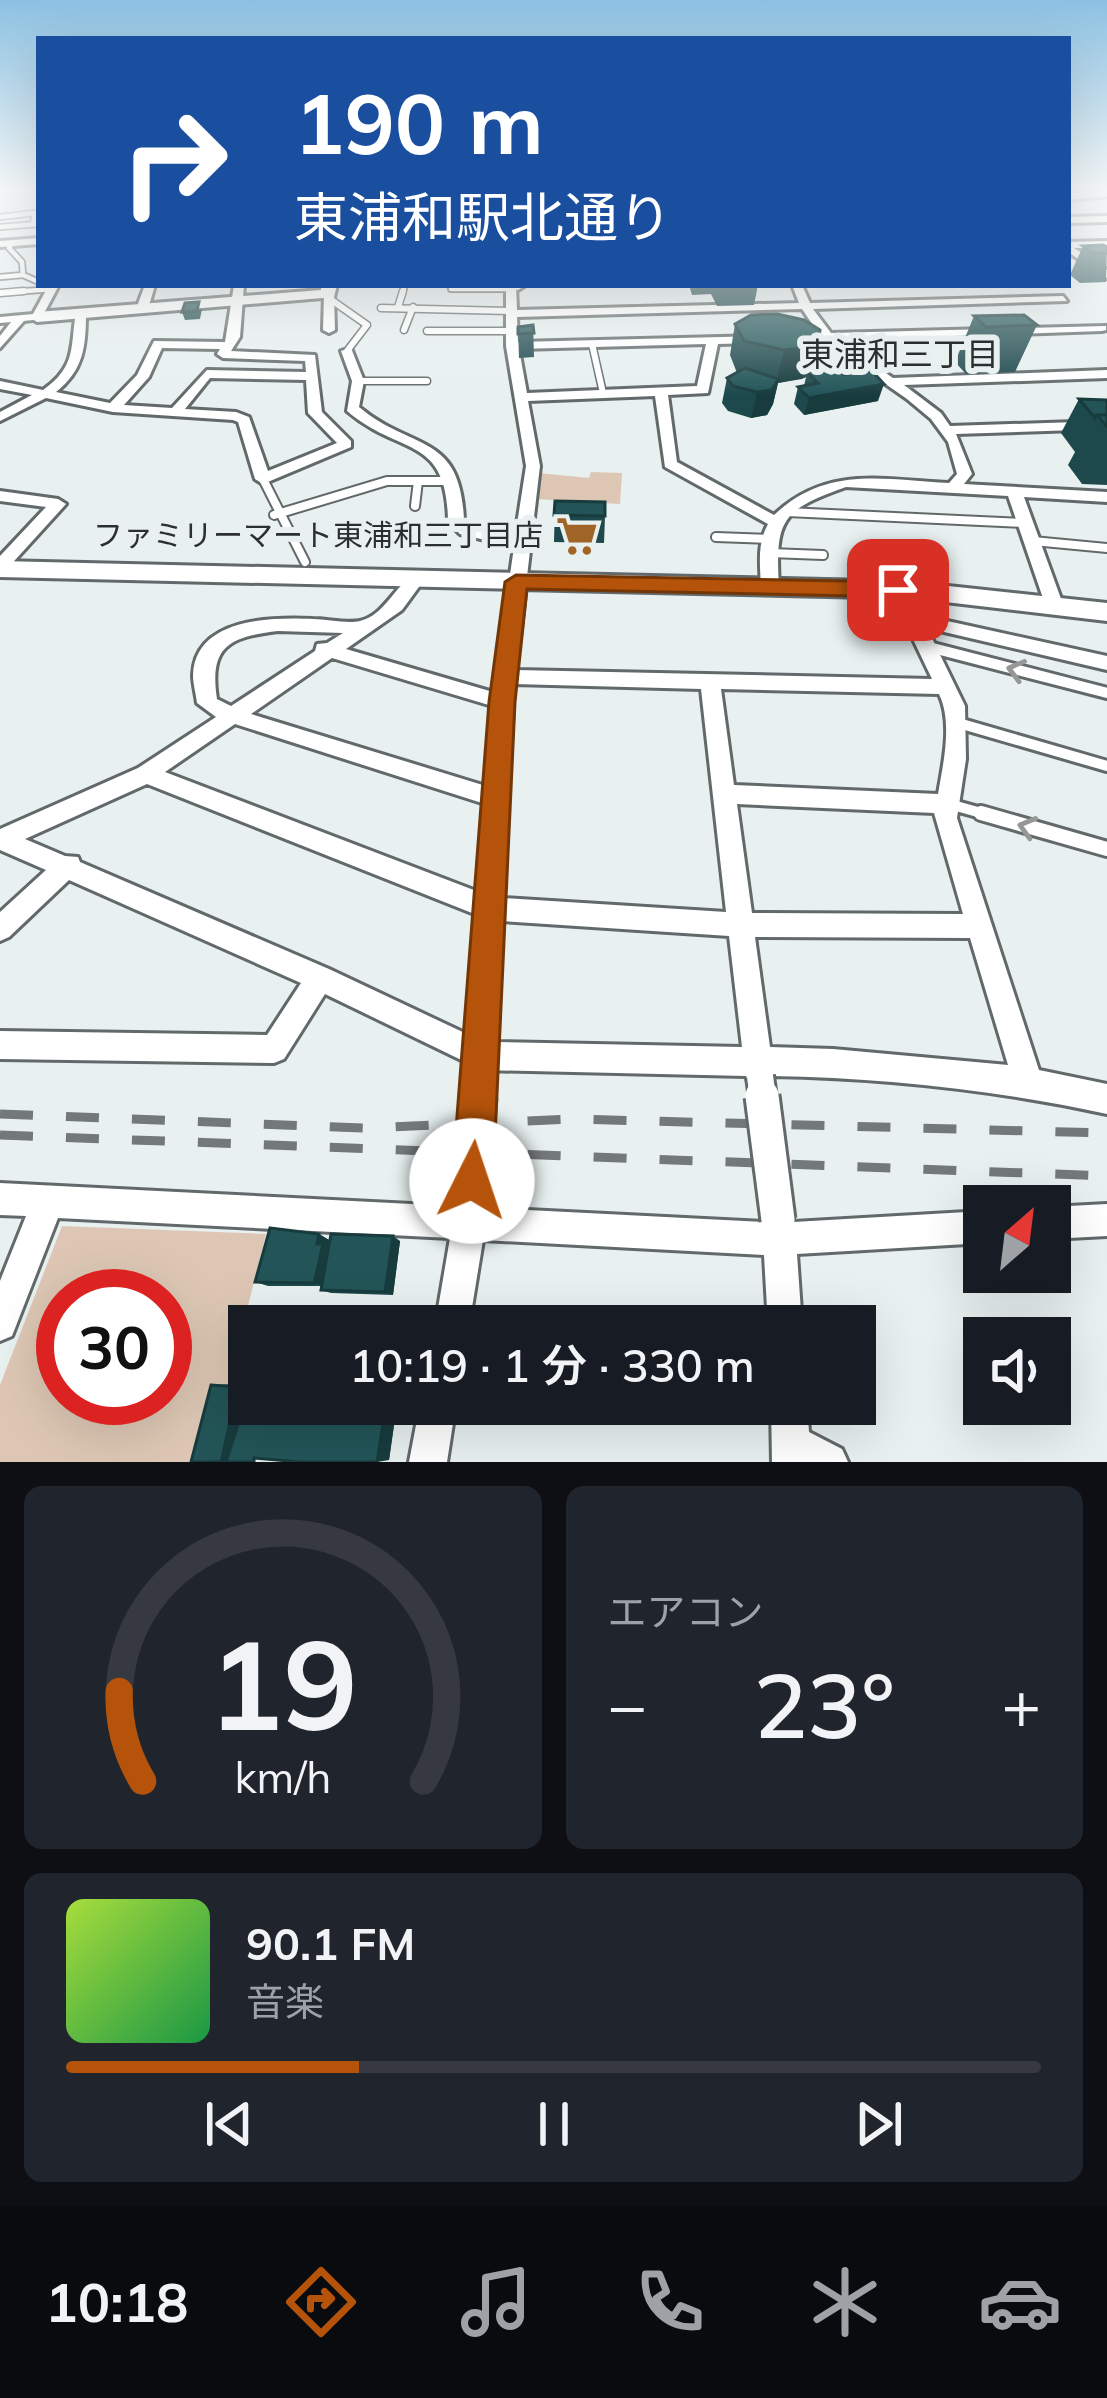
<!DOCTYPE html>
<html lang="ja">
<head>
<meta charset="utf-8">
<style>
	:root { --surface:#171b24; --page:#20242c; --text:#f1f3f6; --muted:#9ea1a6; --line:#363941; --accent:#b45309 }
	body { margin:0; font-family:Mulish,"Noto Sans JP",sans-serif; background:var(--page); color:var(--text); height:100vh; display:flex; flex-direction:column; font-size:45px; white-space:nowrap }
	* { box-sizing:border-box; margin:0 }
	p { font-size:39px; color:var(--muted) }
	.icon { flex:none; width:66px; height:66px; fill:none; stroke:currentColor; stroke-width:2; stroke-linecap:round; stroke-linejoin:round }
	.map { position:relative; height:1462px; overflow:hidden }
	.details { display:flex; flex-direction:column; gap:24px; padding:24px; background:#0d0f14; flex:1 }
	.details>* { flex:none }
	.top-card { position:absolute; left:36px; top:36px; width:1035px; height:252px; border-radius:0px; box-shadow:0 12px 48px #0002; background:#1a4fa0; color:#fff; overflow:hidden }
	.needle { width:78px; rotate:28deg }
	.buttons { position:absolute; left:963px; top:1185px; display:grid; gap:24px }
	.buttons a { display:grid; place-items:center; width:108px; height:108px; border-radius:0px; background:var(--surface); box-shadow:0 12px 48px #0002; font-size:60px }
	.speed { position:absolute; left:36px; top:1269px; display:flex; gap:24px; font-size:60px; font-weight:700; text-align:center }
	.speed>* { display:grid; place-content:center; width:156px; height:156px; border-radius:50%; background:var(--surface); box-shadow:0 12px 48px #0002; line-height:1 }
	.speed .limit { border:18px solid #d22; background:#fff; color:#111 }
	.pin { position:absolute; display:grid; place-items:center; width:102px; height:102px; color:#fff; margin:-51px; border-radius:24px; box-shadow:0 6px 18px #0006 }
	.me { position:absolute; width:132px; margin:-66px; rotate:4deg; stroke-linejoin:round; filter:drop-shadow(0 0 9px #0008) }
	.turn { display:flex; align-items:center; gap:42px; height:252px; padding:0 60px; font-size:54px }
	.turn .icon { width:156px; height:156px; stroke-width:2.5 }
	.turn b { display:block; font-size:84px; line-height:102px }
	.big { font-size:90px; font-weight:600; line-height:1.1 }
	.details .widget { flex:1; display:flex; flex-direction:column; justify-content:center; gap:18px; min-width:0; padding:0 42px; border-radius:18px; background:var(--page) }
	.details .dial { align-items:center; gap:0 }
	.dial svg { height:312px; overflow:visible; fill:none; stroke:var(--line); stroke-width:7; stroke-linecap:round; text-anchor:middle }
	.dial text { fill:var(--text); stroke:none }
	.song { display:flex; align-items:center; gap:36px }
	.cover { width:144px; height:144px; border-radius:18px; background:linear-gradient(135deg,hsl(80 70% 55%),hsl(140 70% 35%)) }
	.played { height:12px; border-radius:6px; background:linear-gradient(90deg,var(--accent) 30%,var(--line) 30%) }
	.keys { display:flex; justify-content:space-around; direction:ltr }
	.heat { display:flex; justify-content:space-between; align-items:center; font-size:66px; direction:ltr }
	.details .tiles { flex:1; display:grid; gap:24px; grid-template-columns:1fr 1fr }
	.widget:last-child { grid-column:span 2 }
	.trip { position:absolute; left:228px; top:1305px; width:648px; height:120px; border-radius:0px; background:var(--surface); box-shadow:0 12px 48px #0002; font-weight:600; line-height:120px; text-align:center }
	.tabs { display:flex; height:192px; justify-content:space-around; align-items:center; background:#090b0e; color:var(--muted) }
	.tabs .icon { width:84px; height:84px }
	.tabs .on { color:var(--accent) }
	.tabs b { font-size:54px; color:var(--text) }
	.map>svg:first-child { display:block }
</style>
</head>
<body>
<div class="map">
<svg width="1107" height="1462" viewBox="0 0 1107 1462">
	<rect width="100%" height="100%" fill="#e8f0f0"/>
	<g fill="#ddc7b4" fill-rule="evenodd">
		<path d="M591,472L622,473L620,504L536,499L539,473L589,478Z"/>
		<path d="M62,1226L266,1234L209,1462H0V1385ZM63,1296H165V1398H63Z"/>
	</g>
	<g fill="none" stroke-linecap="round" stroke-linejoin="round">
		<g stroke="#62696a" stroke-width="8">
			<g id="lane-far4">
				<path d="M0,217L35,213L33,224"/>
				<path d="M0,227L39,224"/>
				<path d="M12,243L9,248L22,262L23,275L39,282"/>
				<path d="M0,277L23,275"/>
				<path d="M451,289H511"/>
				<path d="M0,293L52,289"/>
				<path d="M402,294L404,288"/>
			</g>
		</g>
		<g stroke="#62696a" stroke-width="9">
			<g id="lane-far3">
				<path d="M0,293L24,291"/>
				<path d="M330,299L367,325L347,351"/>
				<path d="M398,307L403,291"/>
				<path d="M381,308L512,311"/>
				<path d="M404,330L413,307"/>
				<path d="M427,331H512"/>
				<path d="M592,344L603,393"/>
				<path d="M358,381H427"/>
			</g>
		</g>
		<g stroke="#62696a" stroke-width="12">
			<g id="lane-far2">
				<path d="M263,479L305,562"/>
				<path d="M415,506L418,481"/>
				<path d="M787,512L1025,523"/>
				<path d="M274,515L387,481H452"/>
				<path d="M716,537L768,539"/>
				<path d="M1033,541L1107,548"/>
				<path d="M770,553L823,555"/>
			</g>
		</g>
		<g stroke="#62696a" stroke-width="16">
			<g id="lane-far1">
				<path d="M925,646L1107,693"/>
				<path d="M955,722L1107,766"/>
				<path d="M949,804L992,816"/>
			</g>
		</g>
		<g stroke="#62696a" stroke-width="20">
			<path id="lane" d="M981,813L1107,849"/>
		</g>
		<g stroke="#62696a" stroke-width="6">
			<g id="street">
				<path d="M1107,190V196L1068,200V194Z"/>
				<path d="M1107,216V222L1068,223V217Z"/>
				<path d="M39,238V244L0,247V241Z"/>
				<path d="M1107,241V247L1074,248L1107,270V278L1068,252V242Z"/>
				<path d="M49,285H59L41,319L24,321L0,348V336L11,322L0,323V317L33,314Z"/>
				<path d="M145,285H155L148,309L142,312L136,309Z"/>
				<path d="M234,285H244L240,337L231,351L315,355L322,412L351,441V447L263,484L255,479L238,422L233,420L113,412L46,398L0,421V412L32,395L0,389V381L43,390C77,366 70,347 76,312L86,314C86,347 83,371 56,392L110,403L137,375L154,341L225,342ZM162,348L220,349L217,354L223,358L305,361L306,372L207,370L172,408L124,405L149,377ZM210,378L306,380L308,413L337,443L268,471L249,417L236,412L185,409Z"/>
				<path d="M506,285H516L517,310L799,303L792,285H802L810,303L1063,296L1067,301L813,309L831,333L1106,326V330L1102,331L838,340L893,378L1107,370V378L904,385L941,413L950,426L1107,421V429L956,434L972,474L964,484L1107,492V502L1024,497L1064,607L1055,613L1046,607L1008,496L846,487C781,510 775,520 779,587L770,593L761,587C760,564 757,544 768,524L665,467L655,396L528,401L540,466L516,670L932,679L889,589L898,583L904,585L920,615L1107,656V670L927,628L965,706L966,759L957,818L1039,1070L1107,1084V1114C997,1090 884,1078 772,1076L769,1083L759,1088L749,1083L746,1076L482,1070L325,994L284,1059L274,1063L0,1059V1031L267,1035L301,983L69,880L9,937L0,941V912L46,870L0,850V829L138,768L216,717L197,703C196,694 193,684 193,675C195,618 272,617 313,619C327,619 347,624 360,621C385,615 395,585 415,574L424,580L402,610L346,649L493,692L514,547L460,534L448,522C447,434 401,457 347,411L352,381L341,351L351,348L364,381L359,407C413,452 461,432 464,521L472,527L515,537L526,466L506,346ZM802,309L819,334H794L788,338L790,341H824L907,399L931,419L948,442L957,474L949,483C884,480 827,465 774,515L677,462L668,395L708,393L718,344L757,343L763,339L761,336L518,342L517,317ZM706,344L697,386L527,393L519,349ZM278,631L343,633L327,643L317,644L315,651L231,706L217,699C209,646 229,637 278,631ZM332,658L492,706L486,786L251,714ZM514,684L701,689L726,912L503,898ZM721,689L939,694C953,723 943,764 938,794L734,785ZM235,724L485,804L479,892L165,772ZM147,784L477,915L469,1035L329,969L80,862L78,857L65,856L25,839ZM737,804L934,813L963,914L752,913ZM502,921L729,936L742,1047L497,1042ZM755,937L970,938L1008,1065L833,1049L770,1047Z"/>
				<path d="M329,291L334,294L335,330L329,333L323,330L324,294Z"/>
				<path d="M0,491L58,499L66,504L6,570L0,571V556L46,507L0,501Z"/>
				<path d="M0,1183L764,1222L767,1213L779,1209L791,1213L794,1222L984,1211V1243L797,1254L802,1326H768L764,1255L483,1240L469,1326H435L450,1238L58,1218L12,1336L0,1341V1281L26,1216L0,1215Z"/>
				<path d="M1107,1204V1236L1050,1239V1207Z"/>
				<path d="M420,1404H456L447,1462H409Z"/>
				<path d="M771,1404H807L809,1432L842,1449L848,1462H772Z"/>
			</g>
		</g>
		<g stroke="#62696a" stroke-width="6">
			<g id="secondary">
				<path d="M321,285H337L334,297L37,322L29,317L37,312L321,290Z"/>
				<path d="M503,285H526L518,290Z"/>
				<path d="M0,561L911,582L1107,603V621L911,598L0,577Z"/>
			</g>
		</g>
		<use href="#lane-far4" stroke="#fff" stroke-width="4.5"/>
		<use href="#lane-far3" stroke="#fff" stroke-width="6"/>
		<use href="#lane-far2" stroke="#fff" stroke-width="8"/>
		<use href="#lane-far1" stroke="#fff" stroke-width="10"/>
		<use href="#lane" stroke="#fff" stroke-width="14"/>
		<use href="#street" fill="#fff" fill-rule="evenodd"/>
		<use href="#secondary" fill="#fff" fill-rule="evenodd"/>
		<g stroke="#737878" stroke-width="9" stroke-dasharray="33 33" stroke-linecap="butt">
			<path d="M0,1114L364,1128L573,1119L1107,1133"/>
			<path d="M0,1135L1107,1176"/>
		</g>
		<g stroke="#62696a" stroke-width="32" stroke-linecap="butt">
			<g id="street-bridge-far1">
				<path d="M760,1076L763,1099"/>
				<path d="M479,1099L482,1056"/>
			</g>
		</g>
		<g stroke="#62696a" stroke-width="39" stroke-linecap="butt">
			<g id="street-bridge">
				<path d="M762,1096L778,1220"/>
				<path d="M469,1223L479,1096"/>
			</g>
		</g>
		<use href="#street-bridge-far1" stroke="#fff" stroke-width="26"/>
		<use href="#street-bridge" stroke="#fff" stroke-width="33"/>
	</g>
	<g fill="#1e494c">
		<path d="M1083,246L1107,247L1106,282L1080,283L1070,275Z"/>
		<path d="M689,285H758L754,305L717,306L711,294L692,295Z"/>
		<path d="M202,309L200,319L185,320L182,312Z"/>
		<path d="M751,315L811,372L844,375L878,401L804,415L794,404L798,387L804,386L806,377L778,383L773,404L767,415L751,418L728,411L722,403L727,378L737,373L730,355L735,324Z"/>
		<path d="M974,316L1037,325L1015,372L966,374L955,362Z"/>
		<path d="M533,325L534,357L519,358L518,327Z"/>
		<path d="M1079,399L1107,400V485L1082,484L1068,465L1075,452L1061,433Z"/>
		<path d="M555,501L605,516L604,543L554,542Z"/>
		<path d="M319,1234L329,1240V1247L400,1241L393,1295L331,1293L321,1290L322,1286H268L255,1282Z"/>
		<path d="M235,1384H249V1404H397L389,1460L274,1461L211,1385Z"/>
	</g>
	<g fill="#183c3e">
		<path d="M818,342L810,374L807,372L806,377L802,379L778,383L773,404L767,415L751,418L757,392L777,381L784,350Z"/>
		<path d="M884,384L878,401L804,415L809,398Z"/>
		<path d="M319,1234L329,1240L328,1247L333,1249L325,1286L314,1283Z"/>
		<path d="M393,1236L400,1241L393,1295L385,1292Z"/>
		<path d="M274,1307L281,1308L289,1326H284Z"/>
		<path d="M330,1315L335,1316L333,1326H328Z"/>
		<path d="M249,1386V1404L234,1462H221L238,1387Z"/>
		<path d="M386,1404H397L389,1460L377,1462Z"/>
	</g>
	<g fill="#235558" stroke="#183c3e" stroke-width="3">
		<path d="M1103,245L1107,247V253H1094L1083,246Z"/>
		<path d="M199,302L197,311L182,312L185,303Z"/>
		<path d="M777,314L804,320L820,330L818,342L810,347L784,350L744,341L735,324L751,315Z"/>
		<path d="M1024,315L1037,325L986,327L974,316Z"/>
		<path d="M533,325L534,333L518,334V327Z"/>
		<path d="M745,368L778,379L772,390L757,392L733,386L727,378Z"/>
		<path d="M838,369L844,375L871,370L884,384L809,398L798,387L818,383L807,372Z"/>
		<path d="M1079,399L1107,400V415H1097L1095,418Z"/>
		<path d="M1097,415H1107V427Z"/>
		<path d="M555,501L605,502V516L554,515Z"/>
		<path d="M270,1228L319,1234L317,1244H323L314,1283L255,1282Z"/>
		<path d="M331,1234L393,1236L385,1292L321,1290Z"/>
		<path d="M274,1307L284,1326H251Z"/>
		<path d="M306,1315H330L328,1326H304Z"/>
		<path d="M211,1385L238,1387L221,1462H191Z"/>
		<path d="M249,1391V1404H386L377,1462H300L254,1458V1462H226Z"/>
	</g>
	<defs><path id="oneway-chevron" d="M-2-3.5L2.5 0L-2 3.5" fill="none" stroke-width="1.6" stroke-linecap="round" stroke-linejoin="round" transform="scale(3)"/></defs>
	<g stroke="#969797">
		<use href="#oneway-chevron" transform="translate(1016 670) rotate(-165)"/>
		<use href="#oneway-chevron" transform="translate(1027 827) rotate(-164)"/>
	</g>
	<linearGradient id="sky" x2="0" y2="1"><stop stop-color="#8cc1e2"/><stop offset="0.48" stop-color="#f5f8f8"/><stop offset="1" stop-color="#f5f8f8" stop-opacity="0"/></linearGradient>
	<rect width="1107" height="395" fill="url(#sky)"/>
	<path fill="#b45309" stroke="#753606" stroke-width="3" d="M516,575L898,582L909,590L898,597L527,589L515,702L493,1181L487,1196L472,1202L458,1196L452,1181L489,702L505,582Z"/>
	<defs>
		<g id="supermarket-bare" transform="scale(3.24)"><path d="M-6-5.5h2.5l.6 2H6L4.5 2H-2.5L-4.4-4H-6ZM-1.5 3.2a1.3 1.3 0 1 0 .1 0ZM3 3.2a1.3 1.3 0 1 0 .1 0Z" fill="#a16427" stroke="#e8f0f0" stroke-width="2.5" paint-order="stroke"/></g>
	</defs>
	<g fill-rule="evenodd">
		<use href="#supermarket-bare" x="577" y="536"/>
	</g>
	<g text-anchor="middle" stroke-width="12" stroke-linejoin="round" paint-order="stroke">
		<g font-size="30" fill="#2c2f2f" stroke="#e8f0f0" text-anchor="end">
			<text x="543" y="546">ファミリーマート東浦和三丁目店</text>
		</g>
		<g font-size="33" fill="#2c2f2f" stroke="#e8f0f0">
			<text x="900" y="366">東浦和三丁目</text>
		</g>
	</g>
</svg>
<div class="buttons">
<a><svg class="needle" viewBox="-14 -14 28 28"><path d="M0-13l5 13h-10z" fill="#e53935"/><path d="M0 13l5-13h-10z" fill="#9ea1a6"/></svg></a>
<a><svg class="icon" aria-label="sound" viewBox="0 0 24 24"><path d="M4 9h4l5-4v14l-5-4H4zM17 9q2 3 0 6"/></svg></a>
</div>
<div class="speed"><div class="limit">30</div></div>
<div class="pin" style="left:898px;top:590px;background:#d93025"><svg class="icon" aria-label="arrive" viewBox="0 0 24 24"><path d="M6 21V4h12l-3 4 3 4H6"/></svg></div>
<svg class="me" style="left:472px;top:1181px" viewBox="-20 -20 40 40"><circle r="19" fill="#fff"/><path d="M0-13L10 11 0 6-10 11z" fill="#b45309"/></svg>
<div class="trip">10:19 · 1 分 · 330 m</div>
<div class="top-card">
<div class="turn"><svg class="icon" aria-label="right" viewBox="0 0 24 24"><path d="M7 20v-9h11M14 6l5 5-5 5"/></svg><div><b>190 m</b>東浦和駅北通り</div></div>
</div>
</div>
<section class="details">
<div class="tiles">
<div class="widget dial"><svg viewBox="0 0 100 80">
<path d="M14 69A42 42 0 1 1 86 69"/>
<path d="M14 69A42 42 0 0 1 8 46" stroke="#b45309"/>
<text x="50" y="56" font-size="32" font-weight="700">19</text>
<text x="50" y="72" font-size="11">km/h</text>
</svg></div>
<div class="widget"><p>エアコン</p>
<div class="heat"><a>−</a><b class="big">23°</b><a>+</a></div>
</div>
<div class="widget">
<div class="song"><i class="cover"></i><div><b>90.1 FM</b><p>音楽</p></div></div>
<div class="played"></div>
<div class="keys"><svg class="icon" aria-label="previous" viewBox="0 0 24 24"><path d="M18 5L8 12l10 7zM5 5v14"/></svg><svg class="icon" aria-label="pause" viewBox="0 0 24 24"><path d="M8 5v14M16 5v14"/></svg><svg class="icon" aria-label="next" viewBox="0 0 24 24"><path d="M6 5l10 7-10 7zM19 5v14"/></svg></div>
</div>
</div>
</section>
<nav class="tabs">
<b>10:18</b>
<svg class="icon on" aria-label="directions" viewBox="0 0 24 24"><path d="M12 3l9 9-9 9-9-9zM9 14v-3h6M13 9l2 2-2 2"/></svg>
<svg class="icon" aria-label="music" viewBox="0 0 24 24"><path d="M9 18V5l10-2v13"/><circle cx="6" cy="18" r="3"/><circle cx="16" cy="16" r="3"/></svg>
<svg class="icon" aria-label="phone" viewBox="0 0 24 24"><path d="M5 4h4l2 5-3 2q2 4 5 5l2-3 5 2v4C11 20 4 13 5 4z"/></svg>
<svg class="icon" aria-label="climate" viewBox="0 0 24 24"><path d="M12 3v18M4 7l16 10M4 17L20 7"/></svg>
<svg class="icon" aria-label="car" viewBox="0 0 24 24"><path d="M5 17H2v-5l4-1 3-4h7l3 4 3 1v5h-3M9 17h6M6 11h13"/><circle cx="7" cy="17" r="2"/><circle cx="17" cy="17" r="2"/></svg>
</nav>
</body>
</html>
